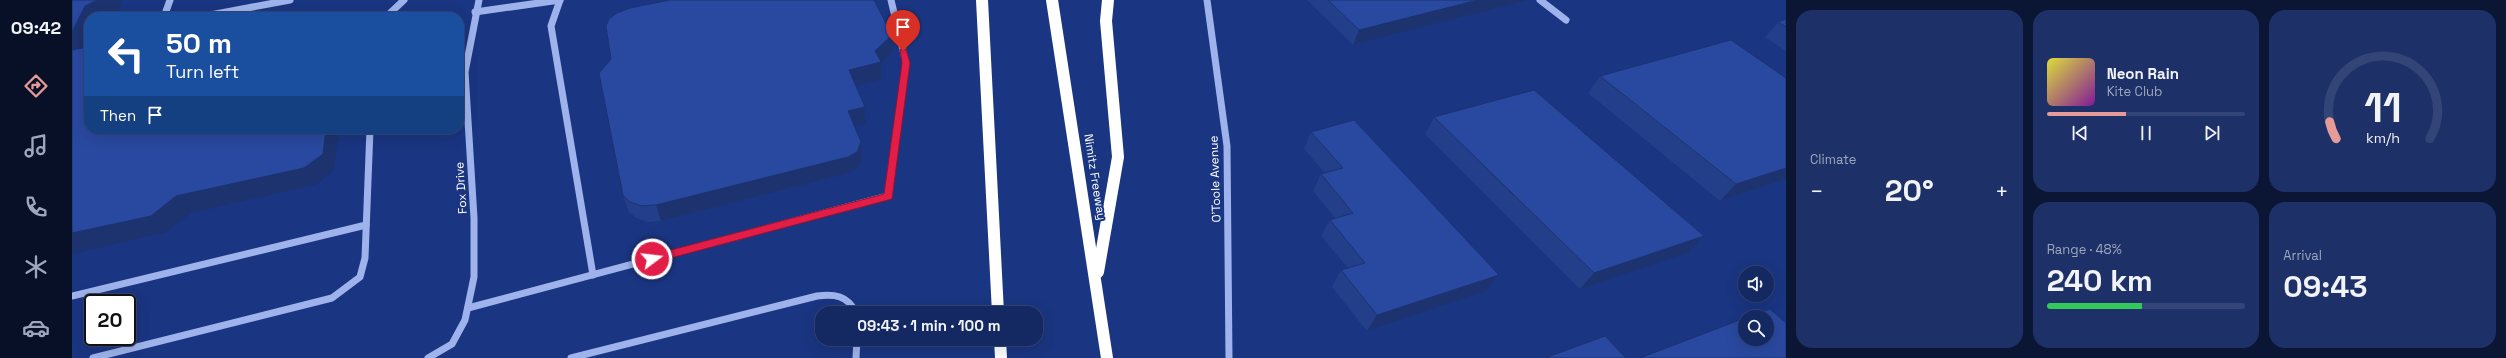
<!DOCTYPE html>
<html lang="en">
<head>
<meta charset="utf-8">
<style>
	:root { --surface:#142861; --page:#1d3067; --text:#f1f3f6; --muted:#9da6bd; --line:#334476; --accent:#e69b98 }
	body { margin:0; font-family:"Space Grotesk",sans-serif; background:var(--page); color:var(--text); height:100vh; display:flex; flex-direction:column; font-size:15px; white-space:nowrap }
	* { box-sizing:border-box; margin:0 }
	p { font-size:13px; color:var(--muted) }
	.icon { flex:none; width:22px; height:22px; fill:none; stroke:currentColor; stroke-width:2; stroke-linecap:round; stroke-linejoin:round }
	.map { position:relative; flex:1; overflow:hidden }
	.panel { display:flex; flex-direction:column; gap:10px; padding:10px; background:#0b1635; width:720px }
	.panel>* { flex:none }
	.top-card { position:absolute; left:12px; top:12px; width:380px; height:122px; border-radius:16px; box-shadow:0 4px 16px #0002,0 0 0 1px var(--line); background:#1a4fa0; color:#fff; overflow:hidden }
	.buttons { position:absolute; left:1666px; top:266px; display:grid; gap:8px }
	.buttons a { display:grid; place-items:center; width:36px; height:36px; border-radius:50%; background:var(--surface); box-shadow:0 4px 16px #0002,0 0 0 1px var(--line); font-size:20px }
	.speed { position:absolute; left:12px; top:294px; display:flex; gap:8px; font-size:20px; font-weight:700; text-align:center }
	.speed>* { display:grid; place-content:center; width:52px; height:52px; border-radius:50%; background:var(--surface); box-shadow:0 4px 16px #0002,0 0 0 1px var(--line); line-height:1 }
	.speed .limit { border:2px solid #111; border-radius:6px; background:#fff; color:#111 }
	.pin { position:absolute; display:grid; place-items:center; width:34px; height:34px; color:#fff; margin:-41px -17px; border-radius:50% 50% 50% 0; rotate:-45deg; box-shadow:0 0 4px #0007 }
	.pin .icon { rotate:45deg }
	.me { position:absolute; width:44px; margin:-22px; rotate:75deg; stroke-linejoin:round; filter:drop-shadow(0 0 3px #0008) }
	.turn { display:flex; align-items:center; gap:14px; height:84px; padding:0 16px; font-size:18px }
	.turn .icon { width:52px; height:52px; stroke-width:2.5 }
	.turn b { display:block; font-size:28px; line-height:34px }
	.then { display:flex; align-items:center; height:38px; padding:0 16px; background:#0003; gap:8px; font-size:15px }
	.big { font-size:30px; font-weight:700; line-height:1.1 }
	.panel .card { flex:1; display:flex; flex-direction:column; justify-content:center; gap:6px; min-width:0; padding:0 14px; border-radius:16px; background:var(--page) }
	.panel .dial { align-items:center; gap:0 }
	.dial svg { height:104px; overflow:visible; fill:none; stroke:var(--line); stroke-width:7; stroke-linecap:round; text-anchor:middle }
	.dial text { fill:var(--text); stroke:none }
	.song { display:flex; align-items:center; gap:12px }
	.cover { width:48px; height:48px; border-radius:6px; background:linear-gradient(135deg,hsl(60 70% 55%),hsl(290 70% 35%)) }
	.played { height:4px; border-radius:2px; background:linear-gradient(90deg,var(--accent) 40%,var(--line) 40%) }
	.keys { display:flex; justify-content:space-around; direction:ltr }
	.heat { display:flex; justify-content:space-between; align-items:center; font-size:22px; direction:ltr }
	.charge { height:6px; border-radius:3px; background:linear-gradient(90deg,#34c759 48%,var(--line) 0) }
	.panel .tiles { flex:1; display:grid; gap:10px; grid-template-columns:repeat(3,1fr) }
	.card:first-child { grid-row:span 2 }
	.trip { position:absolute; left:743px; top:306px; width:228px; height:40px; border-radius:16px; background:var(--surface); box-shadow:0 4px 16px #0002,0 0 0 1px var(--line); font-weight:700; line-height:40px; text-align:center }
	main { display:flex; flex:1; min-height:0 }
	.tab-bar { display:flex; flex-direction:column; width:72px; justify-content:space-around; align-items:center; background:#081027; color:var(--muted) }
	.tab-bar .icon { width:28px; height:28px }
	.tab-bar .selected { color:var(--accent) }
	.tab-bar b { font-size:18px; color:var(--text) }
	.map>svg:first-child { display:block }
</style>
</head>
<body>
<main>
<nav class="tab-bar">
<b>09:42</b>
<svg class="icon selected" aria-label="directions" viewBox="0 0 24 24"><path d="M12 3l9 9-9 9-9-9zM9 14v-3h6M13 9l2 2-2 2"/></svg>
<svg class="icon" aria-label="music" viewBox="0 0 24 24"><path d="M9 18V5l10-2v13"/><circle cx="6" cy="18" r="3"/><circle cx="16" cy="16" r="3"/></svg>
<svg class="icon" aria-label="phone" viewBox="0 0 24 24"><path d="M5 4h4l2 5-3 2q2 4 5 5l2-3 5 2v4C11 20 4 13 5 4z"/></svg>
<svg class="icon" aria-label="climate" viewBox="0 0 24 24"><path d="M12 3v18M4 7l16 10M4 17L20 7"/></svg>
<svg class="icon" aria-label="car" viewBox="0 0 24 24"><path d="M5 17H2v-5l4-1 3-4h7l3 4 3 1v5h-3M9 17h6M6 11h13"/><circle cx="7" cy="17" r="2"/><circle cx="17" cy="17" r="2"/></svg>
</nav>
<div class="map">
<svg width="1714" height="358" viewBox="0 0 1714 358">
	<rect width="100%" height="100%" fill="#1a3581"/>
	<g fill="none" stroke-linecap="round" stroke-linejoin="round">
		<g stroke="#9eb3eb" stroke-width="7">
			<path d="M488,0L479,26L521,275"/>
			<path d="M1135,0L1155,146L1157,358"/>
			<path d="M1468,0L1494,20"/>
			<path d="M403,12L488,0"/>
			<path d="M92,17L98,0"/>
			<path d="M128,17L218,0"/>
			<path d="M314,17L332,0"/>
			<path d="M0,296L294,225"/>
			<path d="M396,308L816,196L834,63L819,0"/>
			<path d="M21,358L260,298L288,277L293,258L298,129"/>
			<path d="M356,358L380,344L393,320L402,277V218L393,72L407,0"/>
			<path d="M499,358L745,296C762,294 776,295 784,313"/>
			<path d="M784,358L785,339"/>
		</g>
		<g stroke="#fff" stroke-width="12">
			<path d="M910,0L926,313"/>
			<path d="M980,0L1035,358"/>
			<path d="M1026,272L1046,157L1034,21L1036,0"/>
			<path d="M928,339L929,358"/>
		</g>
	</g>
	<g fill="#233f8a">
		<path d="M1235,0H1457L1281,45Z"/>
		<path d="M1714,19V51L1693,37L1706,22Z"/>
		<path d="M821,52L809,64L810,79L783,85L793,107L794,124L782,126L789,142L790,159L786,168L777,173L589,221L576,222L564,218L557,212L551,195Z"/>
		<path d="M1528,76L1714,179L1648,201L1516,93Z"/>
		<path d="M1362,117L1632,236L1616,253L1508,289L1353,134Z"/>
		<path d="M1239,132L1427,275L1414,291L1295,331L1260,287L1269,270L1276,268L1249,236L1258,220L1263,218L1241,191L1249,174L1253,173L1232,149Z"/>
	</g>
	<g fill="#1d3370">
		<path d="M25,0H51L46,13L38,17H17V43L5,68L0,63V32L13,6Z"/>
		<path d="M1406,0H1457L1281,45L1287,30Z"/>
		<path d="M820,35L821,52L809,64L810,79L778,87L777,70L803,51Z"/>
		<path d="M793,107L794,124L777,127L776,111Z"/>
		<path d="M254,129H267L262,170L245,184L119,213L95,232L0,254V233L104,196Z"/>
		<path d="M789,142L790,159L786,168L777,173L589,221L584,205Z"/>
		<path d="M1714,168V179L1648,201L1664,184Z"/>
		<path d="M1632,236L1616,253L1508,289L1522,273Z"/>
		<path d="M1427,275L1414,291L1295,331L1305,315Z"/>
	</g>
	<g fill="#2949a0" stroke="#1d3370">
		<path d="M0,0H25L13,6L0,32Z"/>
		<path d="M598,0H802L820,35L803,51L809,62L777,70L793,107L776,111L789,142L785,152L776,157L584,205L570,206L558,202L551,195L527,73L539,59L534,26L537,19L545,13L558,8Z"/>
		<path d="M1256,0H1406L1287,30Z"/>
		<path d="M1714,19V27L1706,22Z"/>
		<path d="M1659,40L1714,78V168L1664,184L1528,76Z"/>
		<path d="M17,47V129H254L251,154L232,168L104,196L79,216L0,233V50Z"/>
		<path d="M1462,90L1632,236L1522,273L1362,117Z"/>
		<path d="M1282,120L1427,275L1305,315L1269,270L1293,263L1258,220L1281,213L1249,174L1271,168L1239,132Z"/>
		<path d="M1698,309L1714,323V358H1568L1673,318V339H1695V317H1677Z"/>
		<path d="M1533,336L1554,358H1473Z"/>
	</g>
	<path fill="#e11d48" stroke="#92132f" d="M828,49H834L838,63L820,199L580,263L577,262V256L580,255L812,194L830,63Z"/>
	<g text-anchor="middle" stroke-width="4" stroke-linejoin="round" paint-order="stroke">
		<g font-size="12" fill="#fff" stroke="#1a3581">
			<text transform="translate(1023 177) rotate(81)" y="4">Nimitz Freeway</text>
			<text transform="translate(1143 179) rotate(-92)" y="4">O’Toole Avenue</text>
			<text transform="translate(389 188) rotate(-94)" y="4">Fox Drive</text>
		</g>
	</g>
</svg>
<div class="buttons">
<a><svg class="icon" aria-label="sound" viewBox="0 0 24 24"><path d="M4 9h4l5-4v14l-5-4H4zM17 9q2 3 0 6"/></svg></a>
<a><svg class="icon" aria-label="search" viewBox="0 0 24 24"><circle cx="10" cy="10" r="6"/><path d="M15 15l6 6"/></svg></a>
</div>
<div class="speed"><div class="limit">20</div></div>
<div class="pin" style="left:831px;top:51px;background:#d93025"><svg class="icon" aria-label="arrive" viewBox="0 0 24 24"><path d="M6 21V4h12l-3 4 3 4H6"/></svg></div>
<svg class="me" style="left:580px;top:259px" viewBox="-20 -20 40 40"><circle r="17" fill="#e11d48" stroke="#fff" stroke-width="3"/><path d="M0-11L8 9 0 5-8 9z" fill="#fff"/></svg>
<div class="trip">09:43 · 1 min · 100 m</div>
<div class="top-card">
<div class="turn"><svg class="icon" aria-label="left" viewBox="0 0 24 24"><path d="M17 20v-9H6M10 6l-5 5 5 5"/></svg><div><b>50 m</b>Turn left</div></div>
<div class="then">Then<svg class="icon" aria-label="arrive" viewBox="0 0 24 24"><path d="M6 21V4h12l-3 4 3 4H6"/></svg></div>
</div>
</div>
<section class="panel">
<div class="tiles">
<div class="card"><p>Climate</p>
<div class="heat"><a>−</a><b class="big">20°</b><a>+</a></div>
</div>
<div class="card">
<div class="song"><i class="cover"></i><div><b>Neon Rain</b><p>Kite Club</p></div></div>
<div class="played"></div>
<div class="keys"><svg class="icon" aria-label="previous" viewBox="0 0 24 24"><path d="M18 5L8 12l10 7zM5 5v14"/></svg><svg class="icon" aria-label="pause" viewBox="0 0 24 24"><path d="M8 5v14M16 5v14"/></svg><svg class="icon" aria-label="next" viewBox="0 0 24 24"><path d="M6 5l10 7-10 7zM19 5v14"/></svg></div>
</div>
<div class="card dial"><svg viewBox="0 0 100 80">
<path d="M14 69A42 42 0 1 1 86 69"/>
<path d="M14 69A42 42 0 0 1 9 56" stroke="#e69b98"/>
<text x="50" y="56" font-size="32" font-weight="700">11</text>
<text x="50" y="72" font-size="11">km/h</text>
</svg></div>
<div class="card"><p>Range · 48%</p><b class="big">240 km</b><div class="charge"></div></div>
<div class="card"><p>Arrival</p><b class="big">09:43</b></div>
</div>
</section>
</main>
</body>
</html>
